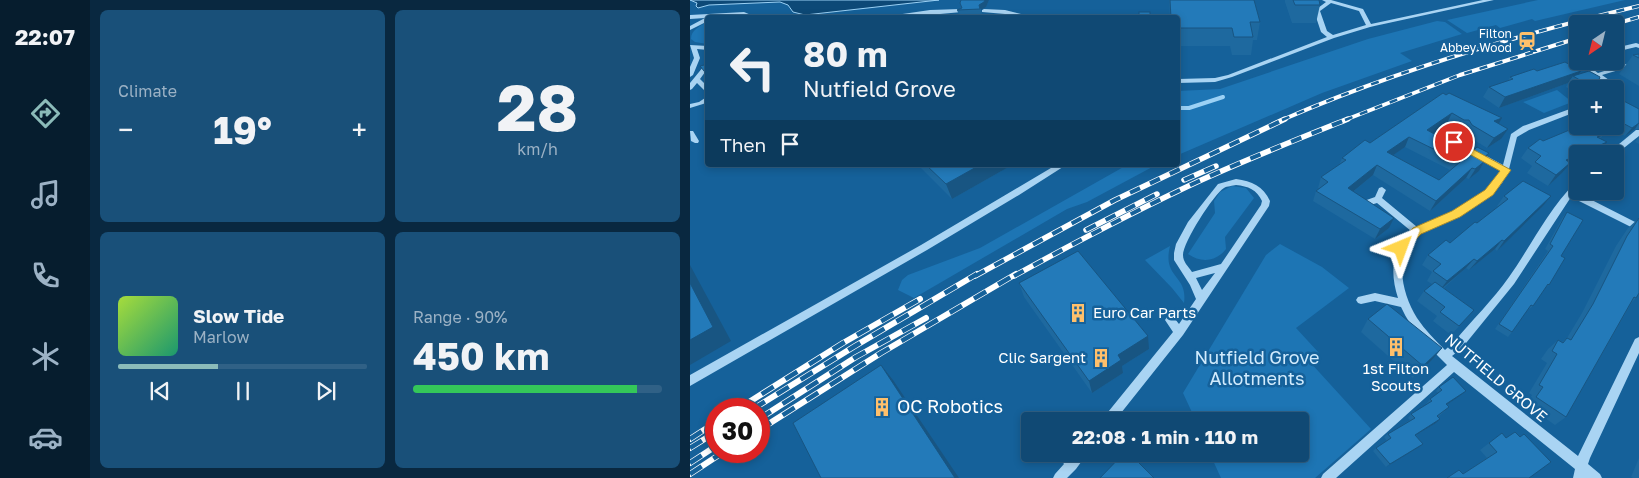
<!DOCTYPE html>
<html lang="en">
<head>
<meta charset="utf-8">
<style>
	:root { --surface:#104974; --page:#195079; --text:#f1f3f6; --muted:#9cb2c5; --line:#306186; --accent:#8bbbb9 }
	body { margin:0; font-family:"Golos Text",sans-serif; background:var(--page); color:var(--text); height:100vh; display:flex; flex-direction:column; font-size:19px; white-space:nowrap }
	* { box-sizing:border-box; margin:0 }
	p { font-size:16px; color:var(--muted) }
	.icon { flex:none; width:28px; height:28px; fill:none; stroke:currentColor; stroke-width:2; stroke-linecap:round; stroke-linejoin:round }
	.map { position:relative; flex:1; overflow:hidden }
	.details { display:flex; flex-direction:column; gap:10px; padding:10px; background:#092840; width:600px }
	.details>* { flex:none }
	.hud { position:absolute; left:15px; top:15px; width:475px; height:152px; border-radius:5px; box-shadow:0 2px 8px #0003,0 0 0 1px var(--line); background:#104974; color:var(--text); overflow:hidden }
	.needle { width:32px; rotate:215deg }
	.fabs { position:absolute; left:879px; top:15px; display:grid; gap:10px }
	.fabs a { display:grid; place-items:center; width:55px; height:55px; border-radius:5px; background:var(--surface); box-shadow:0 2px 8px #0003,0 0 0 1px var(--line); font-size:25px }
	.speed { position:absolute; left:15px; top:398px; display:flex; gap:10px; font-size:25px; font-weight:700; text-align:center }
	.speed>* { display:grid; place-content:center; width:65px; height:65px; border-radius:50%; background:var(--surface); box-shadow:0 2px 8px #0003,0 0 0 1px var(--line); line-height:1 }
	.speed .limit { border:8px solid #d22; background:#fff; color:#111 }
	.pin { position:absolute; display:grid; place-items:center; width:42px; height:42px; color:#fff; margin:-21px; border:2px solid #fff; border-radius:50%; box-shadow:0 1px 5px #0007 }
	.me { position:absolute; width:55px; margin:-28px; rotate:44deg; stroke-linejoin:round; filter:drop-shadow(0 0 4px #0008) }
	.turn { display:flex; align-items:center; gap:18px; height:105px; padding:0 15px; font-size:22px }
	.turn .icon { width:65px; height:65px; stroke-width:2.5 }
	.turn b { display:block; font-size:35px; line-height:42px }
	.then { display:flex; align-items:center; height:48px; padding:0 15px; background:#0003; gap:10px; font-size:19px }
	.big { font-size:38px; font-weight:700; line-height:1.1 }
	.details .card { flex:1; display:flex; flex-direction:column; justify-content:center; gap:8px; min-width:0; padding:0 18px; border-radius:8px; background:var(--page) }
	.details .dial { align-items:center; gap:0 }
	.dial b { font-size:65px; line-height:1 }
	.song { display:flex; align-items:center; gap:15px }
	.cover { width:60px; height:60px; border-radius:8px; background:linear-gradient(135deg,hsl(80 70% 55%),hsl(160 70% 35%)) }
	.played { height:5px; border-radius:2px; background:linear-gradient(90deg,var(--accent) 40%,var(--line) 40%) }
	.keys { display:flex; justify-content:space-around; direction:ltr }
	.heat { display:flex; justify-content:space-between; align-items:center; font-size:28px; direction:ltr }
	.charge { height:8px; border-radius:4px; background:linear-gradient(90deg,#34c759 90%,var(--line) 0) }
	.details .tiles { flex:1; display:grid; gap:10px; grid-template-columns:repeat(2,1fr) }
	.trip { position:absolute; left:331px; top:412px; width:288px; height:50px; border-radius:5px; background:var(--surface); box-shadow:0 2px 8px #0003,0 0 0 1px var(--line); font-weight:700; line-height:50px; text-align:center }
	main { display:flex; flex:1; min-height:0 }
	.tab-bar { display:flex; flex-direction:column; width:90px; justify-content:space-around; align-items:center; background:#061d2e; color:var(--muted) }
	.tab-bar .icon { width:35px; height:35px }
	.tab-bar .selected { color:var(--accent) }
	.tab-bar b { font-size:22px; color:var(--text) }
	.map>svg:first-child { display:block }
</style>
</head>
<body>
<main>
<nav class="tab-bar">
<b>22:07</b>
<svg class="icon selected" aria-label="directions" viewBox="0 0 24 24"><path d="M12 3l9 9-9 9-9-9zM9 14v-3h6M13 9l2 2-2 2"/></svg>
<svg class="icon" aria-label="music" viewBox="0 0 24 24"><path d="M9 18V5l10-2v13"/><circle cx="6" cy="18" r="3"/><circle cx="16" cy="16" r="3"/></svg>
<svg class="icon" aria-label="phone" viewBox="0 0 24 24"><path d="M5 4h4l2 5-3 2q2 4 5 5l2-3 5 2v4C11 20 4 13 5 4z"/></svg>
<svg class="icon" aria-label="climate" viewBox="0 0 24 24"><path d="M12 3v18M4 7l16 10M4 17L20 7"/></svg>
<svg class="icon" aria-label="car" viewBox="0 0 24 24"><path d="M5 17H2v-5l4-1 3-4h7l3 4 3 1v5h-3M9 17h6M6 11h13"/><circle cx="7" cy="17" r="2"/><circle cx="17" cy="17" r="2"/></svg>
</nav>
<section class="details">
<div class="tiles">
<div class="card"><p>Climate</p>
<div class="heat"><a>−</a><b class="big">19°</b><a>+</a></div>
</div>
<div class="card dial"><b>28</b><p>km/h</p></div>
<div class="card">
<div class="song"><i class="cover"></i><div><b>Slow Tide</b><p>Marlow</p></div></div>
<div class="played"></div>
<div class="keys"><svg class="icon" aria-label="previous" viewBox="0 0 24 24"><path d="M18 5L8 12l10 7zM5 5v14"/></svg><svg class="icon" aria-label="pause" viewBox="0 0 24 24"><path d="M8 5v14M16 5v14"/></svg><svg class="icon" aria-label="next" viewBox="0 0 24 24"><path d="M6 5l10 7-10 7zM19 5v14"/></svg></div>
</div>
<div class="card"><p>Range · 90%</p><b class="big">450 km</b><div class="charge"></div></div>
</div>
</section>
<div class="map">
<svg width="949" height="478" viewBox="0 0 949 478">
	<rect width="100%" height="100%" fill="#15619a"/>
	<g fill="#1d75b4">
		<path d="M848,0H935L845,21L842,19L810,28L806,25L777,33L757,20Z"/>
		<path d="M747,21L755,22L772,34L710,53L722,61L632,93L488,155V91L530,89L678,39Z"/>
		<path d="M17,22V44L5,42L1,39C1,30 10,26 17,22Z"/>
		<path d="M867,90L882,102L854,113L833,102Z"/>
		<path d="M437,165H466L397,202L377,209L224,298L208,290L212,280L218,275L290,248Z"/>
		<path d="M542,186L556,188L564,198L535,237L536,249C526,262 511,263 498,254L525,213L524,201L530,192Z"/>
		<path d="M590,244L632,267L659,288L606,328L629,353L619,361L681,429L625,478H531L520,454H610V421H506L493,393L576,255Z"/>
		<path d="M480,246C472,279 498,274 494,303L482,288L455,260Z"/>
	</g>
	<path fill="#0d4977" stroke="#9bd1f5" d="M0,0H249L115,15L103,12L98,5L90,2L19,5L8,8L6,6L7,3Z"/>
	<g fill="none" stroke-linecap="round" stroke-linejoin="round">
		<path stroke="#9bd1f5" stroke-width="4" d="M488,108H499L533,97"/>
		<g fill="#a9d4f3" fill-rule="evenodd">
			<path d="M632,0H641L673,9L681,24L793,0H804L680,27L644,38L542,77L525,82L488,83V79L525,78L538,75L637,37L631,32L624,11L636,2ZM641,3L669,11L676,25L643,35L637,31L630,11Z"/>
			<path d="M270,9L272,10V12L206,18H185L240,10Z"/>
			<path d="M294,9L315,10L347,18H334L315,14L292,12V10Z"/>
			<path d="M54,12L68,18H59L54,16L18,18V21L0,30V26L15,18L0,19V15Z"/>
			<path d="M946,43L949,44V48L946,47L925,52V48Z"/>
			<path d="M0,45L18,46V50L7,49L10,58L3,75L0,77V67L4,58Z"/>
			<path d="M949,60V64L912,75L933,90L934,91L931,93L888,64V61H894V63L908,73Z"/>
			<path d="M18,61V68L10,79L18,87V94L7,83L2,89L0,90V83Z"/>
			<path d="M18,96V102L13,104L0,108V104L9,102Z"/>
			<path d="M888,106V111L839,130L827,137L819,169L820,170C816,173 815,178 812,183C808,189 802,194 796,199C784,208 770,216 756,222C748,225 739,227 732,232C702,252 711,292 727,318C735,330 745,340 755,350L764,342C782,320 803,300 819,277C841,246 858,210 885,183L888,182V190L886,192L949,224V231L881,197L824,284L772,348L762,356L888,456L945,339L949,337V353L900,458L898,464L910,474L912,478H883L885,469L764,372L646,478H631L633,474L757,365C739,347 722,331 711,307L685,301L671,304L668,303L666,300L668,297L685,293L708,298C700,273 701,250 721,231L687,203L674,207L671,206L670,204L671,202L685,197L689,188L692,187L696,190L692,198L727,227C756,212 796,203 810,170L763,145H756V141L762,140L768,132H774L775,134L769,141L813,165L821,134L833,126Z"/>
			<path d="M946,130H949V136L925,155L917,154Z"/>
			<path d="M0,131H3L9,141L8,143H5L1,141Z"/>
			<path d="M366,165H376L329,195L237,250L0,386V375L231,245Z"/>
			<path d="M546,179C562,181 573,186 580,201L579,206L493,335L431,413L437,417L439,421H412L414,417L483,332L475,320L477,317C483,315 485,319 489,324L506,299L500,285L484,260V253L486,244L498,222L528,184ZM546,185C558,186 567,190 572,201L571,205L531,264L502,272C498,266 493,262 493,255C493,242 524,194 534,188C537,186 543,186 546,185ZM525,273L512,290L506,278Z"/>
			<path d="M367,454H380L382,455L383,454H397L386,469L377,478H363L365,474L374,464Z"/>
		</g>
		<g stroke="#fff" stroke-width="4">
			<g id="rail-far2">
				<path d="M925,24L949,17"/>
				<path d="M592,120C707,70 827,35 949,6"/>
				<path d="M655,120L770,75L888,38"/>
			</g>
		</g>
		<g stroke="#fff" stroke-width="5.5">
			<g id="rail-far1">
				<path d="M494,180L526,166"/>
				<path d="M396,230L467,194"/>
				<path d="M285,276L425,200L595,119"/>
				<path d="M324,276C384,243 445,211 507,182C557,159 608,139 658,119"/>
			</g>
		</g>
		<g stroke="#fff" stroke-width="6">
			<g id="rail">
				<path d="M48,409L153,343L230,299"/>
				<path d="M63,409L165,346L287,274"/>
				<path d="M69,419L166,357L236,318"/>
				<path d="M69,430L191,353L326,274"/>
				<path d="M0,439L26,422"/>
				<path d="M0,448L26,432"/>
				<path d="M0,463L26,446"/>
				<path d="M0,474L35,451"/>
			</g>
		</g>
		<use href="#rail-far2" stroke="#15619a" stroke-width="2.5" stroke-dasharray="8" stroke-linecap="butt"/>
		<use href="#rail-far1" stroke="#15619a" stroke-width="4" stroke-dasharray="11" stroke-linecap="butt"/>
		<use href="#rail" stroke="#15619a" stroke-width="4.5" stroke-dasharray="14" stroke-linecap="butt"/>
	</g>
	<g fill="#1e699f" fill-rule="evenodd">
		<path d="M271,0H299L296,7L291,10L292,14L269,15L267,10L272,8Z"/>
		<path d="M479,0H564L570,22L567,40H563L561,55H542L540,46H488V18H480Z"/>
		<path d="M595,0H629L630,5L626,23H602L595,2Z"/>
		<path d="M949,54V86L929,74L943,55Z"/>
		<path d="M847,71L888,75L905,89H888V94L876,87L878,83L809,108L793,97L799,87L818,81L820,77Z"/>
		<path d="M753,93L808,124L811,139L797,148L776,135L774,130H769L757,123L743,133L777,152L799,153L789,171L779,179L776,178L740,211L683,175L663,192L699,228L685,239L623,201L626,191L630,188H628L631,177L649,165L652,158L680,143ZM715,147L760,170L749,180L703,155Z"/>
		<path d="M925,100L949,109V129H945L935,136L916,126H925Z"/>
		<path d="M913,135L910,139L917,142L908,153L906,154H888L872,173L858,186L837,173L842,166L831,158L838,148L853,141Z"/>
		<path d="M949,137V144L945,142Z"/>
		<path d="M228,165H322L262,199Z"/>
		<path d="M814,196H861L853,206L807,251L805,249L779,270L776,268L754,288L784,310L776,319L761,335L743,321L747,316L727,301L734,291L742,284L737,281L742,272L732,265L738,255L760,243L787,223L808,207L807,206Z"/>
		<path d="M877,212L871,256L859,285L854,289L843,306L838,310H837L822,332L818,337L805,329L858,251L855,249L873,217Z"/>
		<path d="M949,218L946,298L942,302L876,417L865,425L836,405L842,395L839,393L857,363L851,359L858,349L868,340L872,342L877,338L892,313L926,246L938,228Z"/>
		<path d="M329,283L459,349L432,366L433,373L402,393L334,297Z"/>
		<path d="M678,319L752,348L741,361L723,378L671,332Z"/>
		<path d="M749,387L771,395L757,404L755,411L748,417L746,423L726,435L733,444L729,447L696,467L683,451L686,448L697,441L694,437L698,434L720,420L718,418L721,414L737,404H736L740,399L748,393L746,391Z"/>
		<path d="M812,433L839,478L773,474L797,458L790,450Z"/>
		<path d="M949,458V478H943L941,477Z"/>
	</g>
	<g fill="#185582">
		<path d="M295,0H299L296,7L291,10L289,5Z"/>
		<path d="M891,71L886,78L883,76L878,83L809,108L815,97Z"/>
		<path d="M762,113L757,123L733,141L737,130Z"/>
		<path d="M812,118L806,128L804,121Z"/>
		<path d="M949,123L945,129L935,136L942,128Z"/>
		<path d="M818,129L811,139L797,148L804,138Z"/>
		<path d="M719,137L715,147L693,162L697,152Z"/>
		<path d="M917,142L908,153L906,154H890Z"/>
		<path d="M799,153L789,171L779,179L792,159Z"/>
		<path d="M888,155V162L878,166L872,173L858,186L876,160Z"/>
		<path d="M290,165H322L262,199L256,184Z"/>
		<path d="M687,165L683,175L654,199L658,188Z"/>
		<path d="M782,168L776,178L740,211L746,201Z"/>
		<path d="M861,196L853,206L807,251L814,241Z"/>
		<path d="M704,218L699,228L685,239L690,229Z"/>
		<path d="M812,240L805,249L779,270L787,261Z"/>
		<path d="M784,259L776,268L750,290L757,281Z"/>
		<path d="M0,265L41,341L0,365Z"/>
		<path d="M458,336L459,349L432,366L433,373L402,393L399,381L428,355Z"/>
		<path d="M752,348L741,361L723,378L733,366Z"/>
		<path d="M191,365L203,380L269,478H265Z"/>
		<path d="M776,391L771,395L752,408L756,404Z"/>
		<path d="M750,419L746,423L721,438L725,435Z"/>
		<path d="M733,444L729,447L696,467L700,464Z"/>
	</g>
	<g fill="#237ab9" stroke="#185582" fill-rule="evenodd">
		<path d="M271,0H295L294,2L289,5L290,9L267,10L272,8L270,3Z"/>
		<path d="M480,0H564L570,22H560L563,37H544L542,28H488V18H481Z"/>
		<path d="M603,0H629L630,5H605Z"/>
		<rect x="449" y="12" width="11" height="6"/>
		<path d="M949,54V58L943,55Z"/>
		<path d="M875,62L891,71L815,97L799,87L823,79L820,77L844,69L847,71Z"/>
		<path d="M18,64V76L10,66Z"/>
		<path d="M899,71L910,77L905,89L883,76Z"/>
		<path d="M753,93L756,95L759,93L812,118L804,121L818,129L804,138L782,125L779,120H774L762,113L737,130L777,152L781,153L787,147L799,153L792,159L795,161L785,169L782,168L746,201L687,165L658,188L704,218L690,229L626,191L638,182L631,177L656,160L652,158L675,140L680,143ZM719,137L770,162L749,180L697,152Z"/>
		<path d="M928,98L949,109V123L942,128L925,119V100Z"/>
		<path d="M889,126H899L913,135L907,137L917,142L890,154H888V155L876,160L880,163L866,175L845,162L851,156L838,148L850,139L853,141Z"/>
		<path d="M236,165H290L256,184Z"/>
		<path d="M833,181L861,196L814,241L812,240L787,261L784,259L757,281L743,271L751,264L738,255L756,240L760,243L785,222L787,223L818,199L814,196Z"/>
		<path d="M877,212L893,220L871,256L875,258L859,285L858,284L843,306L841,305L822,332L809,324L863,246L860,244Z"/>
		<path d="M949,218V293L946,298L944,297L876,417L846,397L853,387L849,385L867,354L862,351L868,340L873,343L877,338L881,340L903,304L937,236Z"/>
		<path d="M388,251L458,336L428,355L431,360L399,381L329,283Z"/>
		<path d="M745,282L784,310L769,326L750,312L755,307L734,291Z"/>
		<path d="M0,283L23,327L0,340Z"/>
		<path d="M697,304L752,348L733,366L678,319Z"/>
		<path d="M191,365L265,478H131L103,423Z"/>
		<path d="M763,377L776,391L756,404L759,407L747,416L750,419L725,435L733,444L700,464L686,448L701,438L698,434L725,418L721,414L742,401L740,399L752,390L749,387Z"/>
		<path d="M825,432L830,437L834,434L861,462L839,478H757L769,470L773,474L807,452L799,443L812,433L816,438Z"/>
		<path d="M433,454H440L464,478H410Z"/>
	</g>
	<path fill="#ffd54a" stroke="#a68a30" d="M764,139L821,170L803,195L770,217L731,234L715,251H707L705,248L707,245L723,228L762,211L795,190L810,171L761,144V140Z"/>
	<defs>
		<g id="station-bare" transform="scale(1.5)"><path d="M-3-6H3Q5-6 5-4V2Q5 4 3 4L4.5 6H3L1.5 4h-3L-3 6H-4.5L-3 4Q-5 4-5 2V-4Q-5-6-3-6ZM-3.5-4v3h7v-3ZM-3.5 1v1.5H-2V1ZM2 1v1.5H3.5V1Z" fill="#ffc06b" stroke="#15619a" stroke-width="2.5" paint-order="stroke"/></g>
		<g id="building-bare" transform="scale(1.5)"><path d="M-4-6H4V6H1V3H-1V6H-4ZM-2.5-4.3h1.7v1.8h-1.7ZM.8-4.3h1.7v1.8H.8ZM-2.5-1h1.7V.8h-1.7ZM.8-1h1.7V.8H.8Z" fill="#ffc06b" stroke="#15619a" stroke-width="2.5" paint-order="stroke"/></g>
	</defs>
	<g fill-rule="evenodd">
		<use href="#station-bare" x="837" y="41"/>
		<use href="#building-bare" x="388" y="313"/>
		<use href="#building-bare" x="706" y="347"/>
		<use href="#building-bare" x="411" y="358"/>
		<use href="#building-bare" x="192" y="407"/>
	</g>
	<g text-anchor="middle" stroke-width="5" stroke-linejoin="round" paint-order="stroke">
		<g font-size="12" fill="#fff" stroke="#15619a" text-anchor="end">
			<text x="822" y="38">Filton<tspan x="822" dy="14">Abbey Wood</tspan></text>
		</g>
		<g font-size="15" fill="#fff" stroke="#15619a" text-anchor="start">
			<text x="403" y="318">Euro Car Parts</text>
			<text x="396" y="363" text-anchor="end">Clic Sargent</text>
			<text x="706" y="374" text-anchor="middle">1st Filton<tspan x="706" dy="17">Scouts</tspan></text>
		</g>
		<g font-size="15" fill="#fff" stroke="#15619a">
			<text transform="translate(806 378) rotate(40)" y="5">NUTFIELD GROVE</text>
		</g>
		<g font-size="18" fill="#d1ebfd" stroke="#15619a">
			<text x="567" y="364">Nutfield Grove<tspan x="567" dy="21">Allotments</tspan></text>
		</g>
		<g font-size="18" fill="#fff" stroke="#15619a" text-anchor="start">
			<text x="207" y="413">OC Robotics</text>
		</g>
	</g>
</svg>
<div class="fabs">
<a><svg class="needle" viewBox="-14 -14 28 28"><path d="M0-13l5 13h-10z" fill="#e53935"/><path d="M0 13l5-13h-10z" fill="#9cb2c5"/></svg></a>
<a>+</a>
<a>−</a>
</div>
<div class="speed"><div class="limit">30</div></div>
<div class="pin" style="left:764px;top:142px;background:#d93025"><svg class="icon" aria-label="arrive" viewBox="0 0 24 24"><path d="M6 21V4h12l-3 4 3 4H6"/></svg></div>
<svg class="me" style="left:711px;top:248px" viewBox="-20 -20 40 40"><path d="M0-17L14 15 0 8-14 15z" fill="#ffd54a" stroke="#fff" stroke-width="4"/></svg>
<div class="trip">22:08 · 1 min · 110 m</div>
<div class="hud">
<div class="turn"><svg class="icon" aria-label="left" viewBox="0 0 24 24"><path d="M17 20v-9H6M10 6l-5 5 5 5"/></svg><div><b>80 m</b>Nutfield Grove</div></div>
<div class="then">Then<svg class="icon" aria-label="arrive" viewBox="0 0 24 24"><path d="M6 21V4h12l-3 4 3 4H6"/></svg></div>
</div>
</div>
</main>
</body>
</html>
